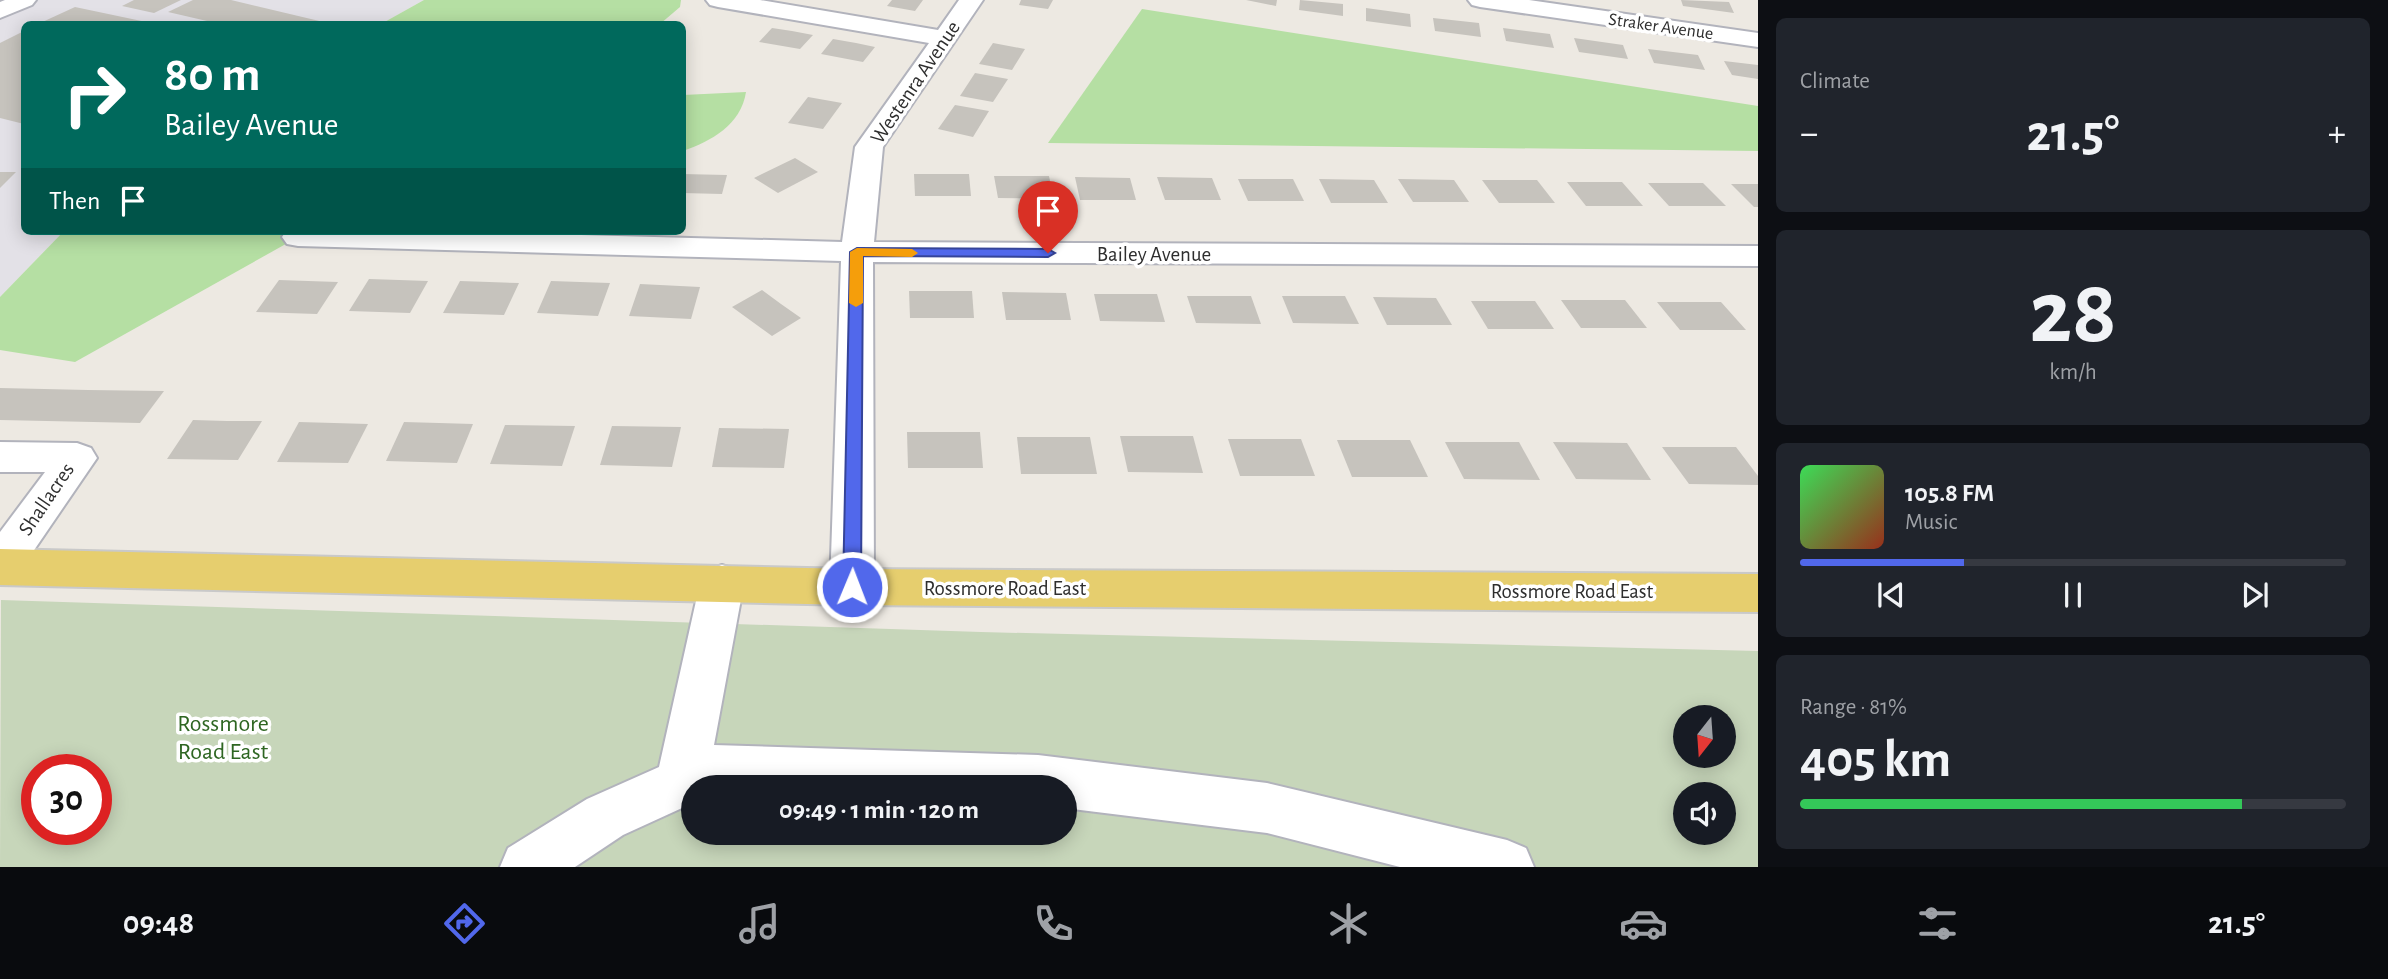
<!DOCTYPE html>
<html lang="en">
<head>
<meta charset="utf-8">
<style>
	:root { --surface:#171b24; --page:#20242c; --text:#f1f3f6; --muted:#9ea1a6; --line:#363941; --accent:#5168eb }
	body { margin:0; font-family:"Alegreya Sans",sans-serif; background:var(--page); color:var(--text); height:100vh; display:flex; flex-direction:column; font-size:26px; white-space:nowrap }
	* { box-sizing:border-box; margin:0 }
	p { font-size:23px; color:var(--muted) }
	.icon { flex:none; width:38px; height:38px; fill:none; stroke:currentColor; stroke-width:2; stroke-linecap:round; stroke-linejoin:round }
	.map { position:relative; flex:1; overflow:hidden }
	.sheet { display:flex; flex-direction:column; gap:18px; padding:18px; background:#0d0f14; width:630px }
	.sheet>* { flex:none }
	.banner { position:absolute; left:21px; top:21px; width:665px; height:214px; border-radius:10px; box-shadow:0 4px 18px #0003; background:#00695c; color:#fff; overflow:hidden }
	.needle { width:46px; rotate:197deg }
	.fabs { position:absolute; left:1673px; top:705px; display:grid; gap:14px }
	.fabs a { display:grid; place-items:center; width:63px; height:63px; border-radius:50%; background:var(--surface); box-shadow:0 4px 18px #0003; font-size:35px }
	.speed { position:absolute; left:21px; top:754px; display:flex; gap:14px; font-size:35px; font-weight:700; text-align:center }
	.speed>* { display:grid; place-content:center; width:91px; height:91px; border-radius:50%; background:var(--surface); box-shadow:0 4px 18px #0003; line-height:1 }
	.speed .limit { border:10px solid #d22; background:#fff; color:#111 }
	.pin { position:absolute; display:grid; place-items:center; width:60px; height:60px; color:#fff; margin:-72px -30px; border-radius:50% 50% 50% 0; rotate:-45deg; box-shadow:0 0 7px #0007 }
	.pin .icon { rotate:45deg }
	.me { position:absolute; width:77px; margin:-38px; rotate:1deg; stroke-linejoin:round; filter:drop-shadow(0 0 5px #0008) }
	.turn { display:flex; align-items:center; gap:24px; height:147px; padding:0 28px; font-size:32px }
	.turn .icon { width:91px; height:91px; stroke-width:2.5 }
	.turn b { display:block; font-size:49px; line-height:60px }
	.then { display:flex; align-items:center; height:66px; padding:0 28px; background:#0003; gap:14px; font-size:26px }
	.big { font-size:52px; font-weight:700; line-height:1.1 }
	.sheet .card { flex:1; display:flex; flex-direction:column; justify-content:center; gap:10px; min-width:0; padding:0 24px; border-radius:10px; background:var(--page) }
	.sheet .dial { align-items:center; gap:0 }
	.dial b { font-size:91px; line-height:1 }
	.song { display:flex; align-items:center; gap:21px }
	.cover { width:84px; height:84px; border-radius:10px; background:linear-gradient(135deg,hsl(130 70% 55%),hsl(10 70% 35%)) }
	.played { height:7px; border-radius:4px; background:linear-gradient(90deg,var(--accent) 30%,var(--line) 30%) }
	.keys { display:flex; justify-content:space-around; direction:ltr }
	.heat { display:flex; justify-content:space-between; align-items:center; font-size:38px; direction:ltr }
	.charge { height:10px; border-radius:5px; background:linear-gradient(90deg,#34c759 81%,var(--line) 0) }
	.trip { position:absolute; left:681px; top:775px; width:396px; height:70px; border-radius:35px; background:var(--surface); box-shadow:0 4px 18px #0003; font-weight:700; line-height:70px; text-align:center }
	.menu { display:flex; height:112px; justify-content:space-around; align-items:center; background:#090b0e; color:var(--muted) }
	.menu .icon { width:49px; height:49px }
	.menu .current { color:var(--accent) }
	.menu b { font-size:32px; color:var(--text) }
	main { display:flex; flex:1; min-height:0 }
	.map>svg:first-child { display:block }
</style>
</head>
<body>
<main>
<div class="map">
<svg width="1758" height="867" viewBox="0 0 1758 867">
	<rect width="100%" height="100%" fill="#ede9e2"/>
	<path fill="#e3e1e7" d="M0,0H424L381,24H24V231H64L0,297Z"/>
	<g fill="#b5dfa3">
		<path d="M424,0H681L680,7L660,24H381Z"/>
		<path d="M1142,9L1758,106V151L1048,143Z"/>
		<path d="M746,92C741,125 711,141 683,151V95Z"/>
		<path d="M64,231H309L75,362L0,350V297Z"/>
	</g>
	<path fill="#c7d6ba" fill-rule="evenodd" d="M1,600L981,632L1758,651V867H0ZM1685,718H1724V756H1685ZM37,770H96V830H37ZM693,788H1064V833H693ZM1685,794H1724V833H1685Z"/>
	<g fill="#c6c3bd">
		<path d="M134,0H181L154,13L122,6Z"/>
		<path d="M193,0H231L332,24H220L168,12Z"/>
		<path d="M892,0H923L915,11L887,6Z"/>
		<path d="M1021,0H1053L1048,9L1019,5Z"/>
		<path d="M1246,0H1277L1276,6Z"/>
		<path d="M1300,0L1343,4V16L1299,10Z"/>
		<path d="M1681,0L1729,2L1734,13L1683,6Z"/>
		<path d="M75,7L151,23L150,24H38Z"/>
		<path d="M1366,8L1410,14L1411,27L1366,21Z"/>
		<path d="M1433,18L1479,23L1481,37L1435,31Z"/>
		<path d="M772,28L792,31L813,35L800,49L759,42Z"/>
		<path d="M1503,28L1550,34L1554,48L1506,41Z"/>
		<path d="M24,31V124L0,118V43Z"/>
		<path d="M1574,38L1623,45L1628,59L1579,52Z"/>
		<path d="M833,39L856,43L875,47L863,62L821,54Z"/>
		<path d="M993,43L1025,49L1012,70L979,64Z"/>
		<path d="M1648,49L1698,55L1705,70L1654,63Z"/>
		<path d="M1724,61L1758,65V79L1732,75Z"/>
		<path d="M975,73L1008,79L993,102L960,96Z"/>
		<path d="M808,97L842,103L823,129L788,123Z"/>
		<path d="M955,105L989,111L973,137L938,129Z"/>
		<path d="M795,158L818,172L778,193L754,178Z"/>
		<path d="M0,172H16L0,188Z"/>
		<path d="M682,174L727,175L722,194L682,193Z"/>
		<path d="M914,174H969L971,196H915Z"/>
		<path d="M994,176H1049L1054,199L998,198Z"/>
		<path d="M1075,177L1130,178L1136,200H1080Z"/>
		<path d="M1157,177L1212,178L1221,200H1165Z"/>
		<path d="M1238,179H1293L1304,201H1248Z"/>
		<path d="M1319,179L1374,180L1388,203H1331Z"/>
		<path d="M1398,179L1454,180L1469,202H1413Z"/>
		<path d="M1482,180H1537L1555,203H1499Z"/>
		<path d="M1567,182H1622L1643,206H1586Z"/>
		<path d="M1648,183H1703L1726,206H1669Z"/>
		<path d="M1731,184H1758V207H1754Z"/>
		<path d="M369,279L399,280L428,281L410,313L349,311Z"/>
		<path d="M279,280L308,281L338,282L317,314L256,312Z"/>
		<path d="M460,281L489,282L519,283L504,315L443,313Z"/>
		<path d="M551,281L580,282L610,283L598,316L537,313Z"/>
		<path d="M640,284L700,287L691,319L629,316Z"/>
		<path d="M762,290L781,304L801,318L772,336L732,307Z"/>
		<path d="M909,291H972L974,318H910Z"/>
		<path d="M1002,292L1066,293L1071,320H1006Z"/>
		<path d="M1094,294H1157L1165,322L1100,321Z"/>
		<path d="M1187,296H1251L1261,324L1196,323Z"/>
		<path d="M1282,296H1345L1359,324L1293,323Z"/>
		<path d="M1373,297L1436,298L1452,325H1387Z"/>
		<path d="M1561,300H1625L1647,328H1581Z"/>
		<path d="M1471,301H1535L1554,329H1488Z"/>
		<path d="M1657,302H1721L1746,330H1680Z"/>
		<path d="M0,388L88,390L164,391L140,423L0,420Z"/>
		<path d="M193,420L227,421H262L238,460L167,459Z"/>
		<path d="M299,422L334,423L368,424L348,463L277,462Z"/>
		<path d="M404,422L439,423L473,424L457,463L386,461Z"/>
		<path d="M505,425L575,426L562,466L490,464Z"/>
		<path d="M612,426L681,427L672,467L600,465Z"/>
		<path d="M719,428L789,429L784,468L712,467Z"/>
		<path d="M907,432H980L983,468H908Z"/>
		<path d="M1120,436H1193L1203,473L1128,472Z"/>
		<path d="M1017,437H1090L1097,474H1021Z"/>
		<path d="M1228,439H1301L1315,476H1240Z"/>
		<path d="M1337,440H1410L1428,477H1352Z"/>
		<path d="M1445,442H1519L1540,480L1464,479Z"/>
		<path d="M1553,442L1627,443L1651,480L1576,479Z"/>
		<path d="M1662,447H1736L1758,476V485L1689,484Z"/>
	</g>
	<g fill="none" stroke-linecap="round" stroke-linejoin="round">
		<g stroke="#b2b3bc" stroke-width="4">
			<g id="minor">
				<path d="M5,0H36L32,5L0,18V2Z"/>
				<path d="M706,0H760L938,30L959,0H983L883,147L874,242L1758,246V266L873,262L874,587L868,600L852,605L836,600L830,587L841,261L298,246L287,244L282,237L286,231H430L842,242L855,147L929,43L718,7L710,5Z"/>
				<path d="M1468,0H1529L1758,33V47L1480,7L1472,5Z"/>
				<path d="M0,442L77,443L91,448L97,458L15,578L0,583V532L45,472H0Z"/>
				<path d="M722,565L737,570L744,583L714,745L1038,755L1267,783L1507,840L1526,848L1534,867H1400L1267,833L1064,808V788H693V803L623,835L575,867H500L508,848L587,799L659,767L700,583L707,570Z"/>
			</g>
		</g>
		<g stroke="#c9c9c9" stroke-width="4">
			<path id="major" d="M0,549L852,569L1758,574V612L852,605L0,585Z"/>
		</g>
		<use href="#minor" fill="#fff" fill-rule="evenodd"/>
		<use href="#major" fill="#e6ce6e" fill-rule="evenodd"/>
	</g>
	<path fill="#5168eb" stroke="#354499" stroke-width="2" d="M857,248L1048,249L1055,253L1048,257L863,256L861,587L858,593L852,595L845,593L843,587L850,252Z"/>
	<path fill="#f59e0b" d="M857,248L912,249L918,253L912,257L863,256V303L856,307L849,303L850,252Z"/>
	<g text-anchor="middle" stroke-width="7" stroke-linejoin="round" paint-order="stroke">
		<g font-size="18" fill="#2e2e2e" stroke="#fff">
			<text transform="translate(1661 26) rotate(8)" y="6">Straker Avenue</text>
		</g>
		<g font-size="21" fill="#2e2e2e" stroke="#fff">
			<text transform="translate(915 82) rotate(-56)" y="7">Westenra Avenue</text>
			<text x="1154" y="261">Bailey Avenue</text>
			<text transform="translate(46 499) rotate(-56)" y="7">Shallacres</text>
			<text x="1005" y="595">Rossmore Road East</text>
			<text x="1572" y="598">Rossmore Road East</text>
		</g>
		<g font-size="24" fill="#2e6622" stroke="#fff">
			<text x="223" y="731">Rossmore<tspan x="223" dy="28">Road East</tspan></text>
		</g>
	</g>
</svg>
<div class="fabs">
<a><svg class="needle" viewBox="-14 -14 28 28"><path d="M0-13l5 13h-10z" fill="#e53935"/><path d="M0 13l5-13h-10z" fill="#9ea1a6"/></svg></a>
<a><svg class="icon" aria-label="sound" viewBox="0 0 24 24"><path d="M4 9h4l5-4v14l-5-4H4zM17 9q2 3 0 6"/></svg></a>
</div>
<div class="speed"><div class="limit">30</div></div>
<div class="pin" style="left:1048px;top:253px;background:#d93025"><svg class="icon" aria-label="arrive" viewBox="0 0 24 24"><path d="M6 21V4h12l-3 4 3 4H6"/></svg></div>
<svg class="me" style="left:852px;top:587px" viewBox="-20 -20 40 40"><circle r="17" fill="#5168eb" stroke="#fff" stroke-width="3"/><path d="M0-11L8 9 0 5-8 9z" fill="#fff"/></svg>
<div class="trip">09:49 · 1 min · 120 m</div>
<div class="banner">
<div class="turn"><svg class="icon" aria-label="right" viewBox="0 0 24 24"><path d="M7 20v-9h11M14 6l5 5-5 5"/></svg><div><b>80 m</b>Bailey Avenue</div></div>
<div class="then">Then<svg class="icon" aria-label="arrive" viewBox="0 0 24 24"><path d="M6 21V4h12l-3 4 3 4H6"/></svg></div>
</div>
</div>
<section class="sheet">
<div class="card"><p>Climate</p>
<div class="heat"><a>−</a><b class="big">21.5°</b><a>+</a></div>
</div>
<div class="card dial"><b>28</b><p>km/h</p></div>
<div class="card">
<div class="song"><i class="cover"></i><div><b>105.8 FM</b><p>Music</p></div></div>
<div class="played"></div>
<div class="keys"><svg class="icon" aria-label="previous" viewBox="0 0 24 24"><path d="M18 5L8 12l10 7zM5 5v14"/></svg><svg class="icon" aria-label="pause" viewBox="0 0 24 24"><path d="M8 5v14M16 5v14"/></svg><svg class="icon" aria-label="next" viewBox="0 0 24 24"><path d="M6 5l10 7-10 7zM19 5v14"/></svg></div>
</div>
<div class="card"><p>Range · 81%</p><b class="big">405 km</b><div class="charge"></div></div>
</section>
</main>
<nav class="menu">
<b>09:48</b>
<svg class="icon current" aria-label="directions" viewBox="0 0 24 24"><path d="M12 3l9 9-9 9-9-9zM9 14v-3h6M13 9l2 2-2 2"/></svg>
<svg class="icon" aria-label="music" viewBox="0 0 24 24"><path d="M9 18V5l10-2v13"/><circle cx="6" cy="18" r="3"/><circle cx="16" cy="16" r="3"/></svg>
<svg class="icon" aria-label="phone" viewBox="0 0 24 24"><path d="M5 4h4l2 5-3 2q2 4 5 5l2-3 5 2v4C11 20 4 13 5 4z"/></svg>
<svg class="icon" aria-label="climate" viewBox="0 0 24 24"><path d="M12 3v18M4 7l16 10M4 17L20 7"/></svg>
<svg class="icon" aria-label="car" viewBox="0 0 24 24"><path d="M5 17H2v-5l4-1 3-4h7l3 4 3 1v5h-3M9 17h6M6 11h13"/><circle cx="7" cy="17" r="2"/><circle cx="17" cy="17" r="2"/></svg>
<svg class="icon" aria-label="filters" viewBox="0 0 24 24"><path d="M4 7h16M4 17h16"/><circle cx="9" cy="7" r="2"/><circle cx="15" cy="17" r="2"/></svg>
<b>21.5°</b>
</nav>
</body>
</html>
